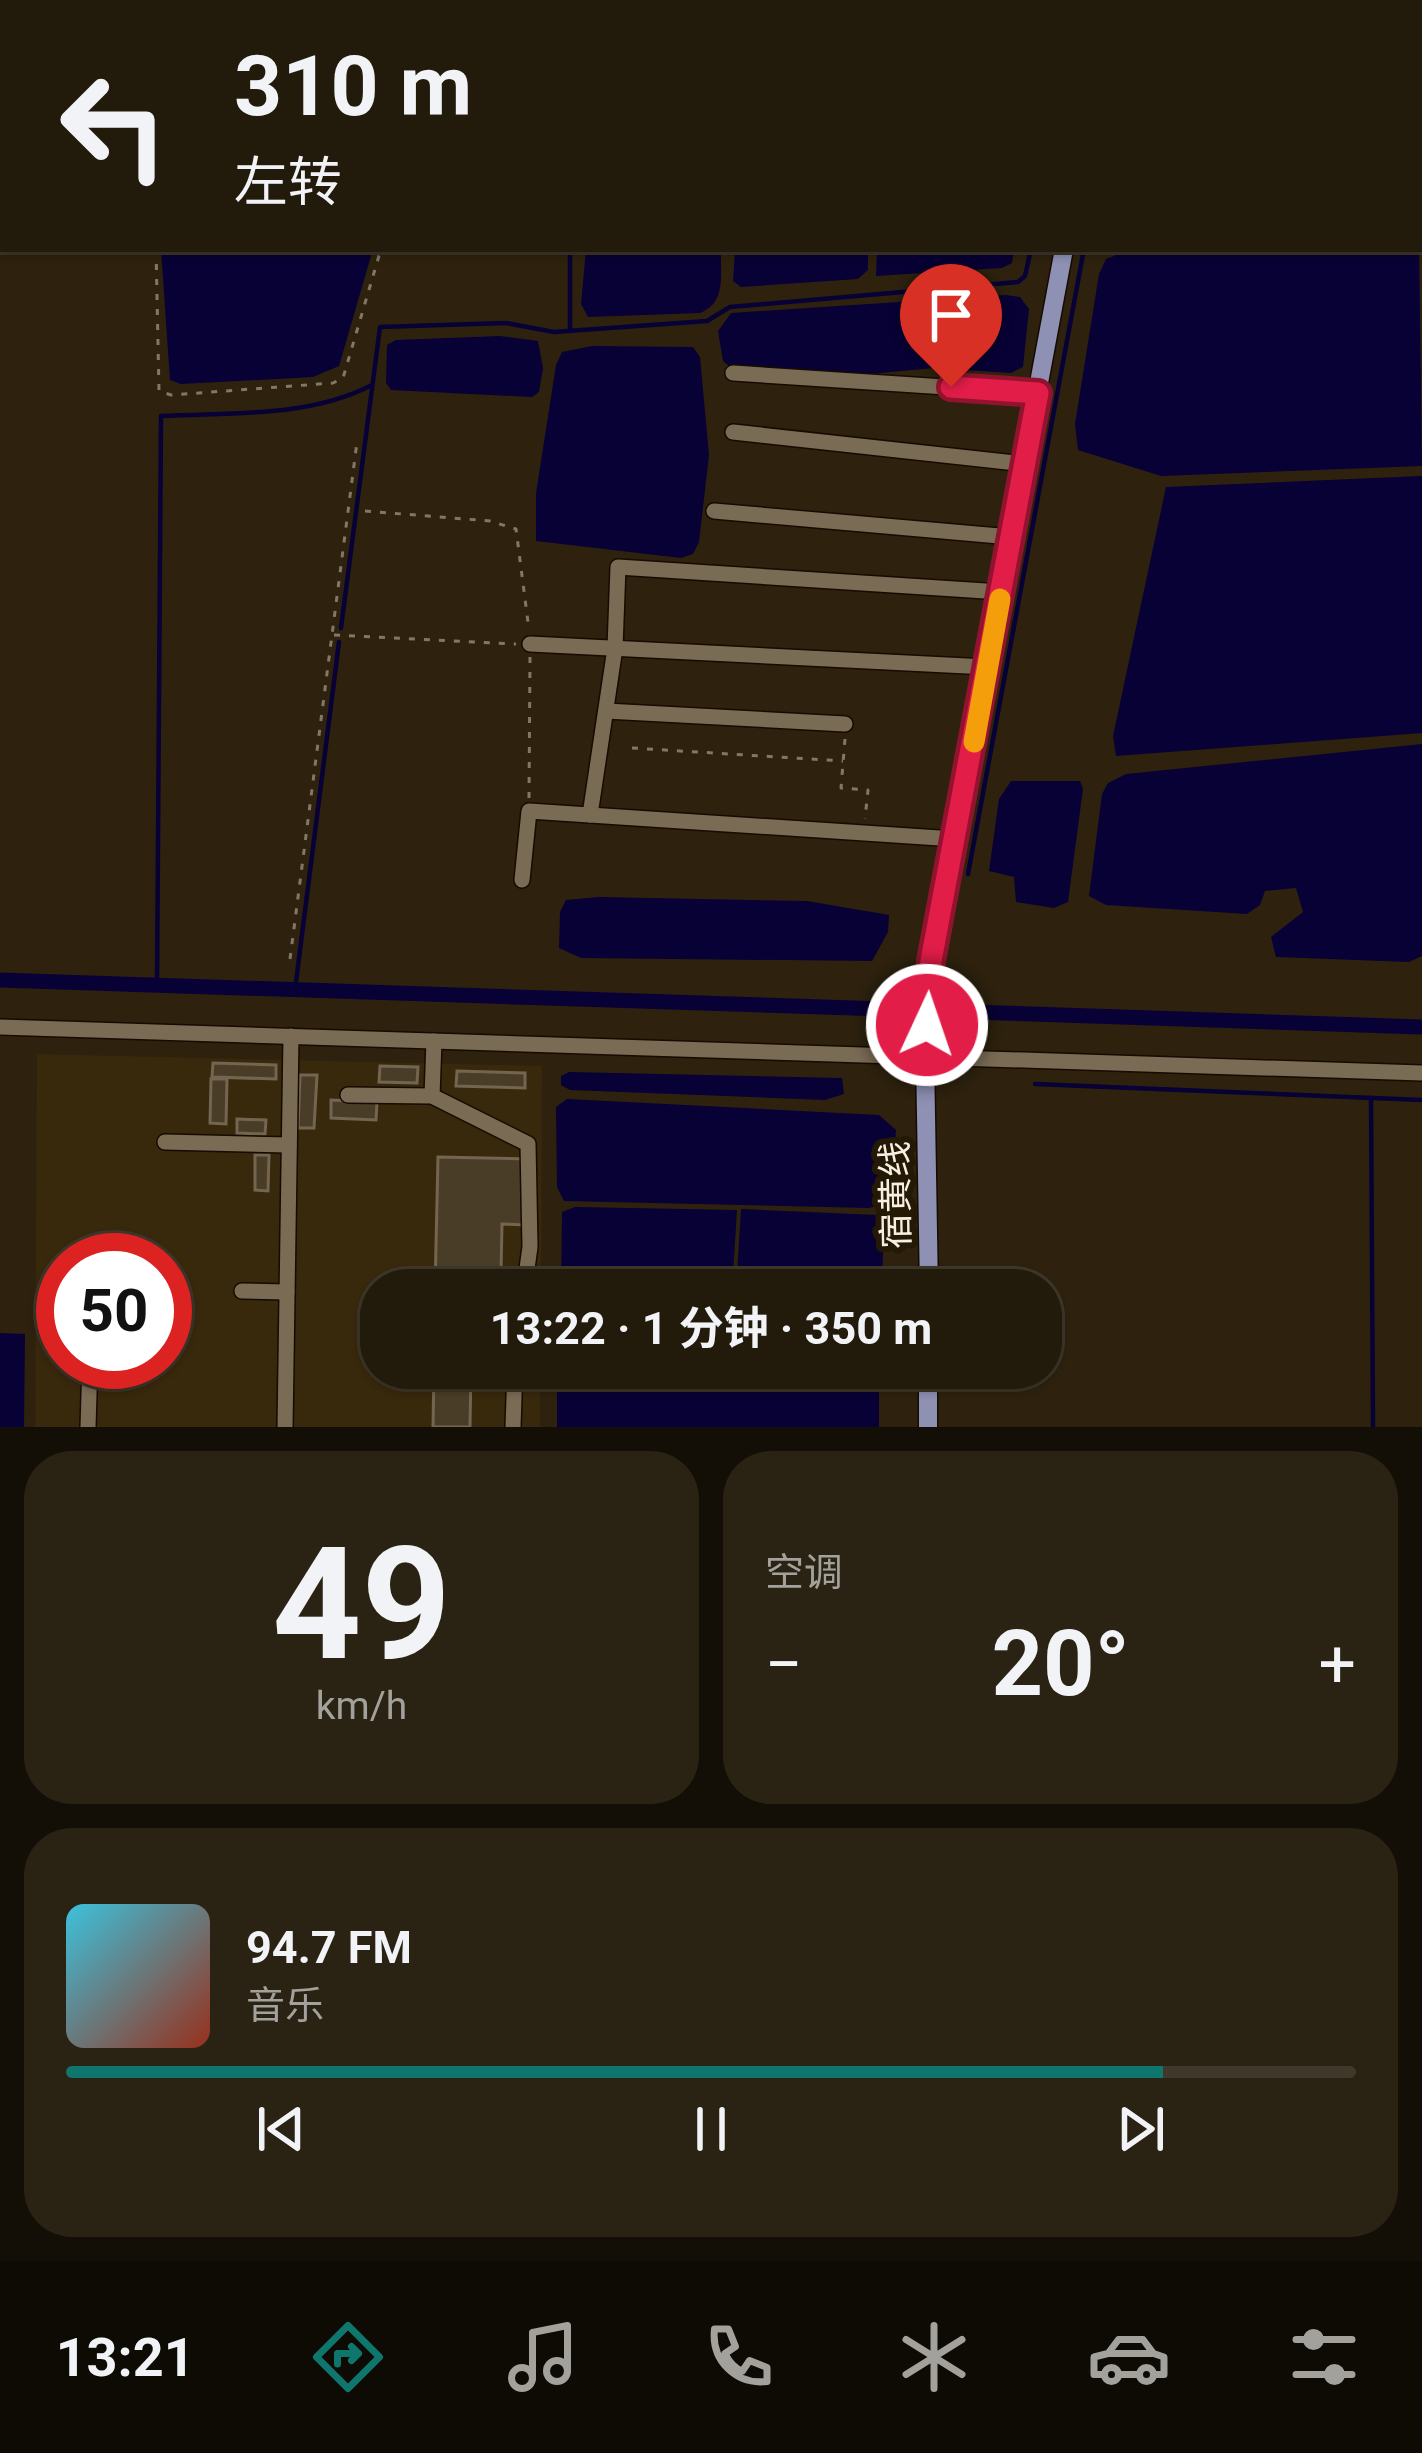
<!DOCTYPE html>
<html lang="zh">
<head>
<meta charset="utf-8">
<style>
	:root { --surface:#221a0a; --page:#2a2313; --text:#f1f3f6; --muted:#a2a19c; --line:#3f382b; --accent:#0f766e }
	body { margin:0; font-family:Roboto,"Noto Sans SC",sans-serif; background:var(--page); color:var(--text); height:100vh; display:flex; flex-direction:column; font-size:45px; white-space:nowrap }
	* { box-sizing:border-box; margin:0 }
	p { font-size:39px; color:var(--muted) }
	.icon { flex:none; width:66px; height:66px; fill:none; stroke:currentColor; stroke-width:2; stroke-linecap:round; stroke-linejoin:round }
	.map { position:relative; height:1427px; overflow:hidden }
	.sheet { display:flex; flex-direction:column; gap:24px; padding:24px; background:#130e06; flex:1 }
	.sheet>* { flex:none }
	.hud { position:absolute; left:0px; top:0px; width:1422px; height:252px; box-shadow:0 3px 9px #0004,0 0 0 3px var(--line); background:#221a0a; color:var(--text); overflow:hidden }
	.speed { position:absolute; left:36px; top:1233px; display:flex; gap:24px; font-size:60px; font-weight:700; text-align:center }
	.speed>* { display:grid; place-content:center; width:156px; height:156px; border-radius:50%; background:var(--surface); box-shadow:0 3px 9px #0004,0 0 0 3px var(--line); line-height:1 }
	.speed .limit { border:18px solid #d22; background:#fff; color:#111 }
	.pin { position:absolute; display:grid; place-items:center; width:102px; height:102px; color:#fff; margin:-123px -51px; border-radius:50% 50% 50% 0; rotate:-45deg; box-shadow:0 0 12px #0007 }
	.pin .icon { rotate:45deg }
	.me { position:absolute; width:132px; margin:-66px; rotate:3deg; stroke-linejoin:round; filter:drop-shadow(0 0 9px #0008) }
	.turn { display:flex; align-items:center; gap:42px; height:252px; padding:0 36px; font-size:54px }
	.turn .icon { width:156px; height:156px; stroke-width:2.5 }
	.turn b { display:block; font-size:84px; line-height:102px }
	.big { font-size:90px; font-weight:700; line-height:1.1 }
	.sheet .card { flex:1; display:flex; flex-direction:column; justify-content:center; gap:18px; min-width:0; padding:0 42px; border-radius:48px; background:var(--page) }
	.sheet .dial { align-items:center; gap:0 }
	.dial b { font-size:156px; line-height:1 }
	.song { display:flex; align-items:center; gap:36px }
	.cover { width:144px; height:144px; border-radius:18px; background:linear-gradient(135deg,hsl(190 70% 55%),hsl(10 70% 35%)) }
	.played { height:12px; border-radius:6px; background:linear-gradient(90deg,var(--accent) 85%,var(--line) 85%) }
	.keys { display:flex; justify-content:space-around; direction:ltr }
	.heat { display:flex; justify-content:space-between; align-items:center; font-size:66px; direction:ltr }
	.sheet .tiles { flex:1; display:grid; gap:24px; grid-template-columns:1fr 1fr }
	.card:last-child { grid-column:span 2 }
	.trip { position:absolute; left:360px; top:1269px; width:702px; height:120px; border-radius:48px; background:var(--surface); box-shadow:0 3px 9px #0004,0 0 0 3px var(--line); font-weight:700; line-height:120px; text-align:center }
	.tabs { display:flex; height:192px; justify-content:space-around; align-items:center; background:#0e0a04; color:var(--muted) }
	.tabs .icon { width:84px; height:84px }
	.tabs .on { color:var(--accent) }
	.tabs b { font-size:54px; color:var(--text) }
	.map>svg:first-child { display:block }
</style>
</head>
<body>
<div class="map">
<svg width="1422" height="1427" viewBox="0 0 1422 1427">
	<rect width="100%" height="100%" fill="#2e220e"/>
	<path fill="#38280c" fill-rule="evenodd" d="M37,1054L542,1066L541,1290H381V1368H540V1427H35ZM63,1260H165V1362H63Z"/>
	<g fill="#080135">
		<path d="M1419,242L1422,466L1161,476L1078,450L1075,424L1099,274L1106,259L1132,249H1419Z"/>
		<path d="M161,249H373L339,366L313,377L181,384L170,380Z"/>
		<path d="M586,249H721C720,274 727,303 700,313L588,317L581,304Z"/>
		<path d="M735,249H868V270L858,279L741,287L733,281Z"/>
		<path d="M877,249H1014L1012,263L1002,268L876,276Z"/>
		<path d="M1006,295L1020,297L1029,309L1023,367L1011,373L934,368L849,376L730,367L723,361L718,331L731,313Z"/>
		<path d="M500,336L538,341L543,368L539,392L532,397L391,390L386,383L387,345L396,340Z"/>
		<path d="M592,346L693,347L700,357L709,455L699,542L693,554L681,558L536,541V493L556,365L562,352Z"/>
		<path d="M1422,476V733L1116,756L1113,736L1166,487Z"/>
		<path d="M1422,744V956L1409,962L1276,957L1271,937L1303,912L1296,888L1265,891L1260,905L1247,914L1106,905L1089,896L1102,794L1108,783L1126,774Z"/>
		<path d="M1011,781H1080L1083,789L1068,902L1054,908L1016,902L1014,877L989,871L999,799Z"/>
		<path d="M599,897L807,901L889,915L888,932L872,961L581,958L559,948L560,912L566,900Z"/>
		<path d="M569,1072L842,1078L844,1094L825,1100L570,1090L561,1085V1076Z"/>
		<path d="M567,1099L879,1115L896,1130L892,1201L869,1208L564,1201L557,1187L556,1107Z"/>
		<path d="M575,1207L737,1210L732,1290H561L562,1212Z"/>
		<path d="M741,1209L877,1215L884,1223L882,1282L899,1290H736Z"/>
		<path d="M0,1333L25,1334L24,1427H0Z"/>
		<path d="M567,1368L866,1382L879,1387V1427H557V1384Z"/>
	</g>
	<g fill="none" stroke-linecap="round" stroke-linejoin="round">
		<g stroke="#080135" stroke-width="4.5">
			<path d="M571,3V0"/>
			<path d="M1078,3V0"/>
			<path d="M1130,3L1131,0"/>
			<path d="M0,55H3"/>
			<path d="M570,331V249"/>
			<path d="M341,628L380,327L506,323L554,332L707,321L730,307L1018,282L1025,276L1031,249"/>
			<path d="M968,874L1084,249"/>
			<path d="M157,985L161,416C232,412 308,418 372,385"/>
			<path d="M295,990L339,642"/>
			<path d="M1035,1084L1422,1100"/>
			<path d="M1371,1098L1373,1427"/>
		</g>
		<g stroke="#080135" stroke-width="15">
			<path d="M0,980L915,1010"/>
			<path d="M940,1011L1422,1027"/>
		</g>
	</g>
	<g fill="#4a3d28" stroke="#73654f" stroke-width="3">
		<path d="M213,1063L276,1065V1079L212,1077Z"/>
		<path d="M380,1066L418,1067L417,1083L379,1082Z"/>
		<path d="M457,1071L525,1073V1088L456,1086Z"/>
		<path d="M300,1075H317L314,1128H298Z"/>
		<path d="M211,1079H227L226,1124L210,1123Z"/>
		<path d="M331,1100L377,1102L376,1120L331,1118Z"/>
		<path d="M237,1119L266,1120L265,1134L237,1133Z"/>
		<path d="M255,1155H269L268,1191L255,1190Z"/>
		<path d="M438,1157L527,1159L526,1225L502,1224L501,1272L473,1271L472,1290H435Z"/>
		<path d="M434,1368H471L470,1427H433Z"/>
	</g>
	<g fill="none" stroke-linecap="round" stroke-linejoin="round">
		<g stroke="#160b00" stroke-width="18">
			<g id="minor">
				<path d="M1180,2V0"/>
				<path d="M733,373L1038,393"/>
				<path d="M733,432L1025,464"/>
				<path d="M714,511L1011,537"/>
				<path d="M530,644L987,667"/>
				<path d="M606,711L845,724"/>
				<path d="M590,815L615,648L618,567L1001,592"/>
				<path d="M522,880L529,811L955,839"/>
				<path d="M0,1027L1422,1073"/>
				<path d="M348,1095L432,1096L528,1144L530,1247L524,1290"/>
				<path d="M432,1096L434,1041"/>
				<path d="M165,1142L289,1145"/>
				<path d="M242,1291L287,1292"/>
				<path d="M88,1427L90,1362"/>
				<path d="M285,1427L291,1036"/>
				<path d="M513,1427L515,1368"/>
			</g>
		</g>
		<g stroke="#160b00" stroke-width="21">
			<g id="major">
				<path d="M1110,3V0"/>
				<path d="M929,1290L925,1057L931,961L1064,249"/>
				<path d="M928,1427V1368"/>
			</g>
		</g>
		<g stroke="#837867" stroke-width="3" stroke-dasharray="6 9" stroke-linecap="butt">
			<path d="M136,0V3"/>
			<path d="M426,3V0"/>
			<path d="M826,3L827,0"/>
			<path d="M0,38H3"/>
			<path d="M156,249L159,391L171,395L333,383L343,378L381,249"/>
			<path d="M365,511L490,521L516,529L529,630"/>
			<path d="M334,635L516,644"/>
			<path d="M845,739L841,788L868,790L865,819"/>
			<path d="M632,748L843,761"/>
			<path d="M529,798L530,657"/>
			<path d="M290,959L357,442"/>
		</g>
		<use href="#minor" stroke="#7a6b55" stroke-width="15"/>
		<use href="#major" stroke="#8e90b4" stroke-width="18"/>
	</g>
	<g fill="none" stroke-linecap="round" stroke-linejoin="round">
		<g stroke="#92132f" stroke-width="30">
			<path id="route" d="M927,1025L931,961L1038,393L951,387"/>
		</g>
		<use href="#route" stroke="#e11d48" stroke-width="21"/>
		<path stroke="#f59e0b" stroke-width="21" d="M974,742L1000,599"/>
	</g>
	<g text-anchor="middle" stroke-width="12" stroke-linejoin="round" paint-order="stroke">
		<g font-size="36" fill="#f7efe2" stroke="#241905">
			<text transform="translate(895 1195) rotate(-91)" y="13">宿黄线</text>
		</g>
	</g>
</svg>
<div class="speed"><div class="limit">50</div></div>
<div class="pin" style="left:951px;top:387px;background:#d93025"><svg class="icon" aria-label="arrive" viewBox="0 0 24 24"><path d="M6 21V4h12l-3 4 3 4H6"/></svg></div>
<svg class="me" style="left:927px;top:1025px" viewBox="-20 -20 40 40"><circle r="17" fill="#e11d48" stroke="#fff" stroke-width="3"/><path d="M0-11L8 9 0 5-8 9z" fill="#fff"/></svg>
<div class="trip">13:22 · 1 分钟 · 350 m</div>
<div class="hud">
<div class="turn"><svg class="icon" aria-label="left" viewBox="0 0 24 24"><path d="M17 20v-9H6M10 6l-5 5 5 5"/></svg><div><b>310 m</b>左转</div></div>
</div>
</div>
<section class="sheet">
<div class="tiles">
<div class="card dial"><b>49</b><p>km/h</p></div>
<div class="card"><p>空调</p>
<div class="heat"><a>−</a><b class="big">20°</b><a>+</a></div>
</div>
<div class="card">
<div class="song"><i class="cover"></i><div><b>94.7 FM</b><p>音乐</p></div></div>
<div class="played"></div>
<div class="keys"><svg class="icon" aria-label="previous" viewBox="0 0 24 24"><path d="M18 5L8 12l10 7zM5 5v14"/></svg><svg class="icon" aria-label="pause" viewBox="0 0 24 24"><path d="M8 5v14M16 5v14"/></svg><svg class="icon" aria-label="next" viewBox="0 0 24 24"><path d="M6 5l10 7-10 7zM19 5v14"/></svg></div>
</div>
</div>
</section>
<nav class="tabs">
<b>13:21</b>
<svg class="icon on" aria-label="directions" viewBox="0 0 24 24"><path d="M12 3l9 9-9 9-9-9zM9 14v-3h6M13 9l2 2-2 2"/></svg>
<svg class="icon" aria-label="music" viewBox="0 0 24 24"><path d="M9 18V5l10-2v13"/><circle cx="6" cy="18" r="3"/><circle cx="16" cy="16" r="3"/></svg>
<svg class="icon" aria-label="phone" viewBox="0 0 24 24"><path d="M5 4h4l2 5-3 2q2 4 5 5l2-3 5 2v4C11 20 4 13 5 4z"/></svg>
<svg class="icon" aria-label="climate" viewBox="0 0 24 24"><path d="M12 3v18M4 7l16 10M4 17L20 7"/></svg>
<svg class="icon" aria-label="car" viewBox="0 0 24 24"><path d="M5 17H2v-5l4-1 3-4h7l3 4 3 1v5h-3M9 17h6M6 11h13"/><circle cx="7" cy="17" r="2"/><circle cx="17" cy="17" r="2"/></svg>
<svg class="icon" aria-label="filters" viewBox="0 0 24 24"><path d="M4 7h16M4 17h16"/><circle cx="9" cy="7" r="2"/><circle cx="15" cy="17" r="2"/></svg>
</nav>
</body>
</html>
